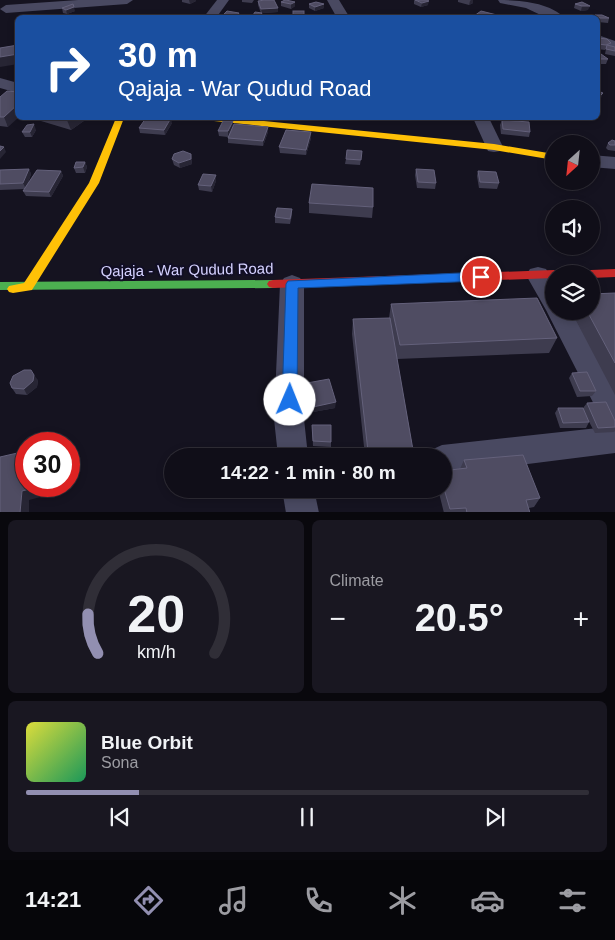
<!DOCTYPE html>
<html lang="en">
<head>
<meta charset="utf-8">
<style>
	:root { --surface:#100e18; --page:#191721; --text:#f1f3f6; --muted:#9c9ca2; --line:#302e37; --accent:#928fb1 }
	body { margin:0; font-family:Arial,sans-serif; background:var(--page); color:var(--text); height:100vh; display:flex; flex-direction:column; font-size:19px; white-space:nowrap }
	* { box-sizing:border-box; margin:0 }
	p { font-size:16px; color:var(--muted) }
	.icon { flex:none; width:28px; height:28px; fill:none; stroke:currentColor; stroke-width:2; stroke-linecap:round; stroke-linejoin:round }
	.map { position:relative; height:512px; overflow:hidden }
	.details { display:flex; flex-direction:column; gap:8px; padding:8px; background:#09080d; flex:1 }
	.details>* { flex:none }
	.banner { position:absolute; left:15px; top:15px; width:585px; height:105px; border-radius:8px; box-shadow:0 2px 8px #0003,0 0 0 1px var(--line); background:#1a4fa0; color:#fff; overflow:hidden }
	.needle { width:32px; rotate:207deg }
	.fabs { position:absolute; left:545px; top:135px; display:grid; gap:10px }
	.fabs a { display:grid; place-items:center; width:55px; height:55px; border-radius:50%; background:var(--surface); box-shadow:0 2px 8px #0003,0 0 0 1px var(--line); font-size:25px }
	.speed { position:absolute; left:15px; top:432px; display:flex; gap:10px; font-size:25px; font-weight:700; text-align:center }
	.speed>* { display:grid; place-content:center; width:65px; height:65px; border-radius:50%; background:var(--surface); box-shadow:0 2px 8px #0003,0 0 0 1px var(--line); line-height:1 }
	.speed .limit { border:8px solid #d22; background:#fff; color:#111 }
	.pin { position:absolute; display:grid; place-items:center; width:42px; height:42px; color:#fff; margin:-21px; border:2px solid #fff; border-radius:50%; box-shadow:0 1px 5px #0007 }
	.me { position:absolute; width:55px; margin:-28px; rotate:1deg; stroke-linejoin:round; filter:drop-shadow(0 0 4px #0008) }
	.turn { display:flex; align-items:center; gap:18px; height:105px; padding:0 20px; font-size:22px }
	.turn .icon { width:65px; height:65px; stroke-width:2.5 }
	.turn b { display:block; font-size:35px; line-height:42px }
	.big { font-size:38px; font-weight:600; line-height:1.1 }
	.details .widget { flex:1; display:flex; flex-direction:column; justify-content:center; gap:8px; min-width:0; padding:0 18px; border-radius:8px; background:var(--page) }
	.details .dial { align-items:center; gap:0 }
	.dial svg { height:130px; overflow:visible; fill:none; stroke:var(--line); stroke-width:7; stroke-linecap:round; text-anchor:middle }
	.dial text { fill:var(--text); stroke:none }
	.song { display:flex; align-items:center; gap:15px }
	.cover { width:60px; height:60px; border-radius:8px; background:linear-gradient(135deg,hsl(60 70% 55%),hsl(150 70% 35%)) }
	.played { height:5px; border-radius:2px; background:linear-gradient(90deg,var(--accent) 20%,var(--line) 20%) }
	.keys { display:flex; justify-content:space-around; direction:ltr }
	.heat { display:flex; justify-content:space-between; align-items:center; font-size:28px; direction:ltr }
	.details .tiles { flex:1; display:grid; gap:8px; grid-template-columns:1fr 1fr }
	.widget:last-child { grid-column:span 2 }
	.trip { position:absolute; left:164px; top:448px; width:288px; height:50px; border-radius:25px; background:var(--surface); box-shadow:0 2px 8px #0003,0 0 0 1px var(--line); font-weight:600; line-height:50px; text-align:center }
	.tabs { display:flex; height:80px; justify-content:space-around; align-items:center; background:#06060a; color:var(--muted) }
	.tabs .icon { width:35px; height:35px }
	.tabs .active { color:var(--accent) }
	.tabs b { font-size:22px; color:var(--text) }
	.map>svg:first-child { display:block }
</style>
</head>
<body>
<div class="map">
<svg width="615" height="513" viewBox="0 0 615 513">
	<rect width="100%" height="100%" fill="#151320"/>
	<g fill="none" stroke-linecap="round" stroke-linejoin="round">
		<g fill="#494961" fill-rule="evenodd">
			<path d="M78,0H133L127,4L6,13L0,9L6,5Z"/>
			<path d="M217,0H229L216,18H203Z"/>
			<path d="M327,0H339L350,18H337Z"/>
			<path d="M498,0C519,0 549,2 565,18H547L526,8L500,3Z"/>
			<path d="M598,35L615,41V50L598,44Z"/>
			<path d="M0,78L18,83V93L0,88Z"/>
			<path d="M473,118H489L503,147L500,151L494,152L488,151Z"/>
			<path d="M591,155L615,157V169L591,167Z"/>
			<path d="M538,267L546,269L554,282V311H571L615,388V453L442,475V456H428L431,450L442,445L607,427L605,426L546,310L526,275L530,269Z"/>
			<path d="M292,275L300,278L304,284V419L308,456H278L274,419L280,284L284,278Z"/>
			<path d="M282,489H314L319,513H286Z"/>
		</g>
		<path fill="#4caf50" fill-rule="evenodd" d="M273,280L277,281L279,284L277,287L273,288L0,290V282Z"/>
		<g fill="#ffc107" fill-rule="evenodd">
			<path d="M116,118H124L99,183L32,290L13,293L9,292L7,289L9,286L24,283L89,183Z"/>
			<path d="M210,118H234L494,144L554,154V160L494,150L214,121Z"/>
		</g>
		<g fill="#c62828" fill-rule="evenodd">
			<path d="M615,269V277L591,278V274H585L591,270Z"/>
			<path d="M554,270L560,274H554V278L273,288L269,287L267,284L269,281L273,280Z"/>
		</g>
	</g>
	<g fill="#3e3c4f">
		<path d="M182,0H196V1L190,4L182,2Z"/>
		<path d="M242,0H254L252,3L242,2Z"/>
		<path d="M285,0L295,6L291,9L281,6V2Z"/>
		<path d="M414,0L428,5L421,7L414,4Z"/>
		<path d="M458,0H473V3L469,5L458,2Z"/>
		<path d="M258,1L278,8V12L262,13L263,17L253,18V15L261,13L258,5Z"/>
		<path d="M582,2L588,10L581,11L574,8L575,4Z"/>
		<path d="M309,4H324V8L315,11L309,8Z"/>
		<path d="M62,8L75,11L67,14L63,13Z"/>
		<rect x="293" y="11" width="11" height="7"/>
		<path d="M239,13V18H224V14Z"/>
		<path d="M595,15L609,18L608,23L598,22V18H594Z"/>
		<path d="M598,38L610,46L615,47V56L605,54L606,49L605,50L598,49Z"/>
		<path d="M598,55L608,59L606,64H598Z"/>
		<path d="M0,97L8,127L0,126Z"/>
		<path d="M30,118H88L71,130L31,118Z"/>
		<path d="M502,120L530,132L529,137L501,134L500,125Z"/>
		<path d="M233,121V126L268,127V132L263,146L228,143V137L219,136L218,131Z"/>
		<path d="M172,123L165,135L140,133L139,128Z"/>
		<path d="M36,130L32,137H25L22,132Z"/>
		<path d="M311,132V138L306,155L280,153L279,147Z"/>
		<path d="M615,141V151L608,150L606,148L608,143Z"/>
		<path d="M362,151L360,165L345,164L346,159Z"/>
		<path d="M191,154L192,164L180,168L174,165L172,159Z"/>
		<path d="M85,162L87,167L85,173H76L74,168Z"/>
		<path d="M29,169L31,174L27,186L61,171L63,176L51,197L26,196L23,191L25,189L0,190V170Z"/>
		<path d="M416,169L436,183L435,189L417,188L415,175Z"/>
		<path d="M478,171L499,183L497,189L479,188L477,176Z"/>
		<path d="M216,181L212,192L199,190L198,185Z"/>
		<path d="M309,203L373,207L372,218L309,213Z"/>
		<path d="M292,209V215L290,224L275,223V217Z"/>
		<path d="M615,293V395L571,311H591Z"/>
		<path d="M391,304L557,338L549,353L397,359L413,450L411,456H365L352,334L353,319L389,318Z"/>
		<path d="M572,373L596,391L592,396L577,397L569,378Z"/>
		<path d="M38,380L37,387L27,395L16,394L12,388Z"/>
		<path d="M307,383L335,408L313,412L307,388Z"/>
		<path d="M587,403L615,421V431L614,432L595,433L586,416L589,422L586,428H560L555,413L558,408H583Z"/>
		<path d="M312,425L331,442V447L313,446Z"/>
		<path d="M464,460L540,498L534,507L529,508L530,513H444L438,489H442V471L460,469Z"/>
	</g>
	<g fill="#272534">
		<path d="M189,0H196V1L190,4Z"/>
		<path d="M471,0H473V3L469,5L470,1Z"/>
		<path d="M429,1L428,5L421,7L422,3Z"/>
		<path d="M295,2V6L291,9V4Z"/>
		<path d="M324,4V8L315,11V7Z"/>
		<path d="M582,6H590L588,10L581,11Z"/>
		<path d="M74,7L75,11L67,14L66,10Z"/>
		<path d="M278,8V12L262,13L263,17L260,18L262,13L261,9Z"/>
		<path d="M239,13L240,17L237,18V16Z"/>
		<path d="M18,54V64L0,67V57Z"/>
		<path d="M603,93L601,98L598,101L600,96Z"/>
		<path d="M18,104V118L8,127L4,117Z"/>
		<path d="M70,118H88L71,130L67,120Z"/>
		<path d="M171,118L172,123L165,135L164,130Z"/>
		<path d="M233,121V127L228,137V131Z"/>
		<path d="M34,124L36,130L32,137L30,132Z"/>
		<path d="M268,127V132L263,146V141Z"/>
		<path d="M311,132V138L306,155V150Z"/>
		<path d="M4,147L6,152L0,159V151Z"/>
		<path d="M191,154L192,164L180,168L179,163Z"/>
		<path d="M85,162L87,167L85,173L83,167Z"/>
		<path d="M29,169L31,174L26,189L23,183Z"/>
		<path d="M61,171L63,176L51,197L49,192Z"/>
		<path d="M216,175V181L212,192L211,186Z"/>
		<path d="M34,375L38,380L37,387L27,395L24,389Z"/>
		<path d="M336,402L335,408L313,412V407Z"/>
		<path d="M41,486H56V493L29,500V513H20L22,491Z"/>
	</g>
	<g fill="#4f4c62" stroke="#64617b">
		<path d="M265,0H274L278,8L261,9L258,1Z"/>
		<path d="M285,0H286L295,2L291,4L281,2Z"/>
		<path d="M415,0H427L429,1L422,3Z"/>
		<path d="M316,2L324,4L315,7L309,4Z"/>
		<path d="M582,2L590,6H582L575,4Z"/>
		<path d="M73,4L74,7L66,10L62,8Z"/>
		<path d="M227,11L239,13L237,16L224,14Z"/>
		<rect x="293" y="11" width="11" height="5"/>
		<path d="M481,11L505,17L479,18L474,16Z"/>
		<path d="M255,12L262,13L260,16L253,15Z"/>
		<path d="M595,15H602L609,18H600Z"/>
		<path d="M598,38L607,39L611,43L606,45L598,44Z"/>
		<path d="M18,45V54L0,57V48Z"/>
		<path d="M607,45L615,47V51L606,49Z"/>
		<path d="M601,54L608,59H598V55Z"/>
		<path d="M7,91L18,92V104L4,117H0V97Z"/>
		<path d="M598,91L603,93L600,96L598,95Z"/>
		<path d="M60,118H70L67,120Z"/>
		<path d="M146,118H171L164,130L139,128Z"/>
		<path d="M502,120L529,122L530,132L503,129Z"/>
		<path d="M223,121H233L228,131H218Z"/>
		<path d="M34,124L30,132H22L27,125Z"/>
		<path d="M234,124L268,127L263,141L228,138Z"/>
		<path d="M286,130L311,132L306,150L279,147Z"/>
		<path d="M612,140L615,141V145H610L608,143Z"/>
		<path d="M0,146L4,147L0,151Z"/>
		<path d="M347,150L362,151L361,160L346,159Z"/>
		<path d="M183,151L191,154V159L179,163L172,159L174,154Z"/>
		<path d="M76,162H85L83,167L74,168Z"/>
		<path d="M29,169L23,183L0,184V170Z"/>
		<path d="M416,169L434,170L436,183L418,182Z"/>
		<path d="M37,170L61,171L49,192L23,191Z"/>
		<path d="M478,171L496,172L499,183L480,182Z"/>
		<path d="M203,174L216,175L211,186L198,185Z"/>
		<path d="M312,184L373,188V207L309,203Z"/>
		<path d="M277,208L292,209L290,219L275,217Z"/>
		<path d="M615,293V363L587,311H591V294Z"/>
		<path d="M537,298L557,338L400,345L391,304Z"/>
		<path d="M390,318L413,450L368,451L353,319Z"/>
		<path d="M24,370H31L34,375L33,381L24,389L12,388L10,383L13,376Z"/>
		<path d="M587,372L596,391H580L572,373Z"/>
		<path d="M329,379L336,402L313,407L307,383Z"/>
		<path d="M606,402L615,421V427L598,428L587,403Z"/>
		<path d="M558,408H583L589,422L563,423Z"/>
		<path d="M312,425H331V442L313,441Z"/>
		<path d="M26,451V486H41L22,491L20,513H0V457Z"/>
		<path d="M523,455L540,498L526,500L530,513H467L466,508L450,509L442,482V471L467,468L464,460Z"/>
	</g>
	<path fill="#1a73e8" stroke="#114b97" d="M481,272L487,277L481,281L298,288L297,400L295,404L290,406L284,404L282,400L286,284L288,281Z"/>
	<g text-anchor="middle" stroke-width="4" stroke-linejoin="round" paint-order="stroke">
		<g font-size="15" fill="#d5d2ff" stroke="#110e25">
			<text transform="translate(187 270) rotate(-1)" y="5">Qajaja - War Qudud Road</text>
		</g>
	</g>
</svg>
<div class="fabs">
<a><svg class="needle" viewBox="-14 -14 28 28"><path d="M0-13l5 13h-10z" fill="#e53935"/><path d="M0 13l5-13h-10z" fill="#9c9ca2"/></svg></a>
<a><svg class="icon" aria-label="sound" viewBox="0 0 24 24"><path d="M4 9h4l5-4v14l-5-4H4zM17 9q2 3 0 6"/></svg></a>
<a><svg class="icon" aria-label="layers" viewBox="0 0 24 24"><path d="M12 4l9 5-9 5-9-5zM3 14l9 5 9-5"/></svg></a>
</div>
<div class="speed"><div class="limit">30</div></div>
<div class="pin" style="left:481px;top:277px;background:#d93025"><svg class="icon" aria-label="arrive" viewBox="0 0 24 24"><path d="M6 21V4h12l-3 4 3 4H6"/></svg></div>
<svg class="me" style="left:290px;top:400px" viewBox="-20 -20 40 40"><circle r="19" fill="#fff"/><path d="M0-13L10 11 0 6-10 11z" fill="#1a73e8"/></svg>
<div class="trip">14:22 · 1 min · 80 m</div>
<div class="banner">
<div class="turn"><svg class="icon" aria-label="right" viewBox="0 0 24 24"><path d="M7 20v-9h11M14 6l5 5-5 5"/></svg><div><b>30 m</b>Qajaja - War Qudud Road</div></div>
</div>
</div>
<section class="details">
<div class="tiles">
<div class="widget dial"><svg viewBox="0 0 100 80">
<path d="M14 69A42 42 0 1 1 86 69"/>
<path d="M14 69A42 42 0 0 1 8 45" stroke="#928fb1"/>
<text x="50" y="56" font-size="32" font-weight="700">20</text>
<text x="50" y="72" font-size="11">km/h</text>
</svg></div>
<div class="widget"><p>Climate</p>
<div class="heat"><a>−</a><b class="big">20.5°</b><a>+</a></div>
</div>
<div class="widget">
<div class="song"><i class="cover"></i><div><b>Blue Orbit</b><p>Sona</p></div></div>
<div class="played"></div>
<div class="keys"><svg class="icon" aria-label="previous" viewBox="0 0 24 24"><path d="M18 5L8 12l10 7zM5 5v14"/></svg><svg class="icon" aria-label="pause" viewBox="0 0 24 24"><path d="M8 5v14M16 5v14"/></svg><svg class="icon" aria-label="next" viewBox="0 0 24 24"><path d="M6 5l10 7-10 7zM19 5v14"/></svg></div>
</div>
</div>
</section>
<nav class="tabs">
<b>14:21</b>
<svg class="icon active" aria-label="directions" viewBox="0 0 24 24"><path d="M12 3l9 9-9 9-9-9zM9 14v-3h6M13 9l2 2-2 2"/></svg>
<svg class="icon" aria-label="music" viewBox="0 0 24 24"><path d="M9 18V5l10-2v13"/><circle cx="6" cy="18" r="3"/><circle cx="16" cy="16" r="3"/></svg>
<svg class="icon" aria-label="phone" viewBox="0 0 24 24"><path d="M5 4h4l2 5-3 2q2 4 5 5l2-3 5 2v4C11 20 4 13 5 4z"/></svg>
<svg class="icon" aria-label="climate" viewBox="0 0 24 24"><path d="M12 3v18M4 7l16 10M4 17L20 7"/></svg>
<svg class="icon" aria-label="car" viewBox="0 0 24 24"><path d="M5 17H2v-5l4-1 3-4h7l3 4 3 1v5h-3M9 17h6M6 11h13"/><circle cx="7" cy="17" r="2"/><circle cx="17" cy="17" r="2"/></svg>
<svg class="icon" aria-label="filters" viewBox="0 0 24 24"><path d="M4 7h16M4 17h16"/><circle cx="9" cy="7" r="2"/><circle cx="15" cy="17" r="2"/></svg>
</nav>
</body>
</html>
